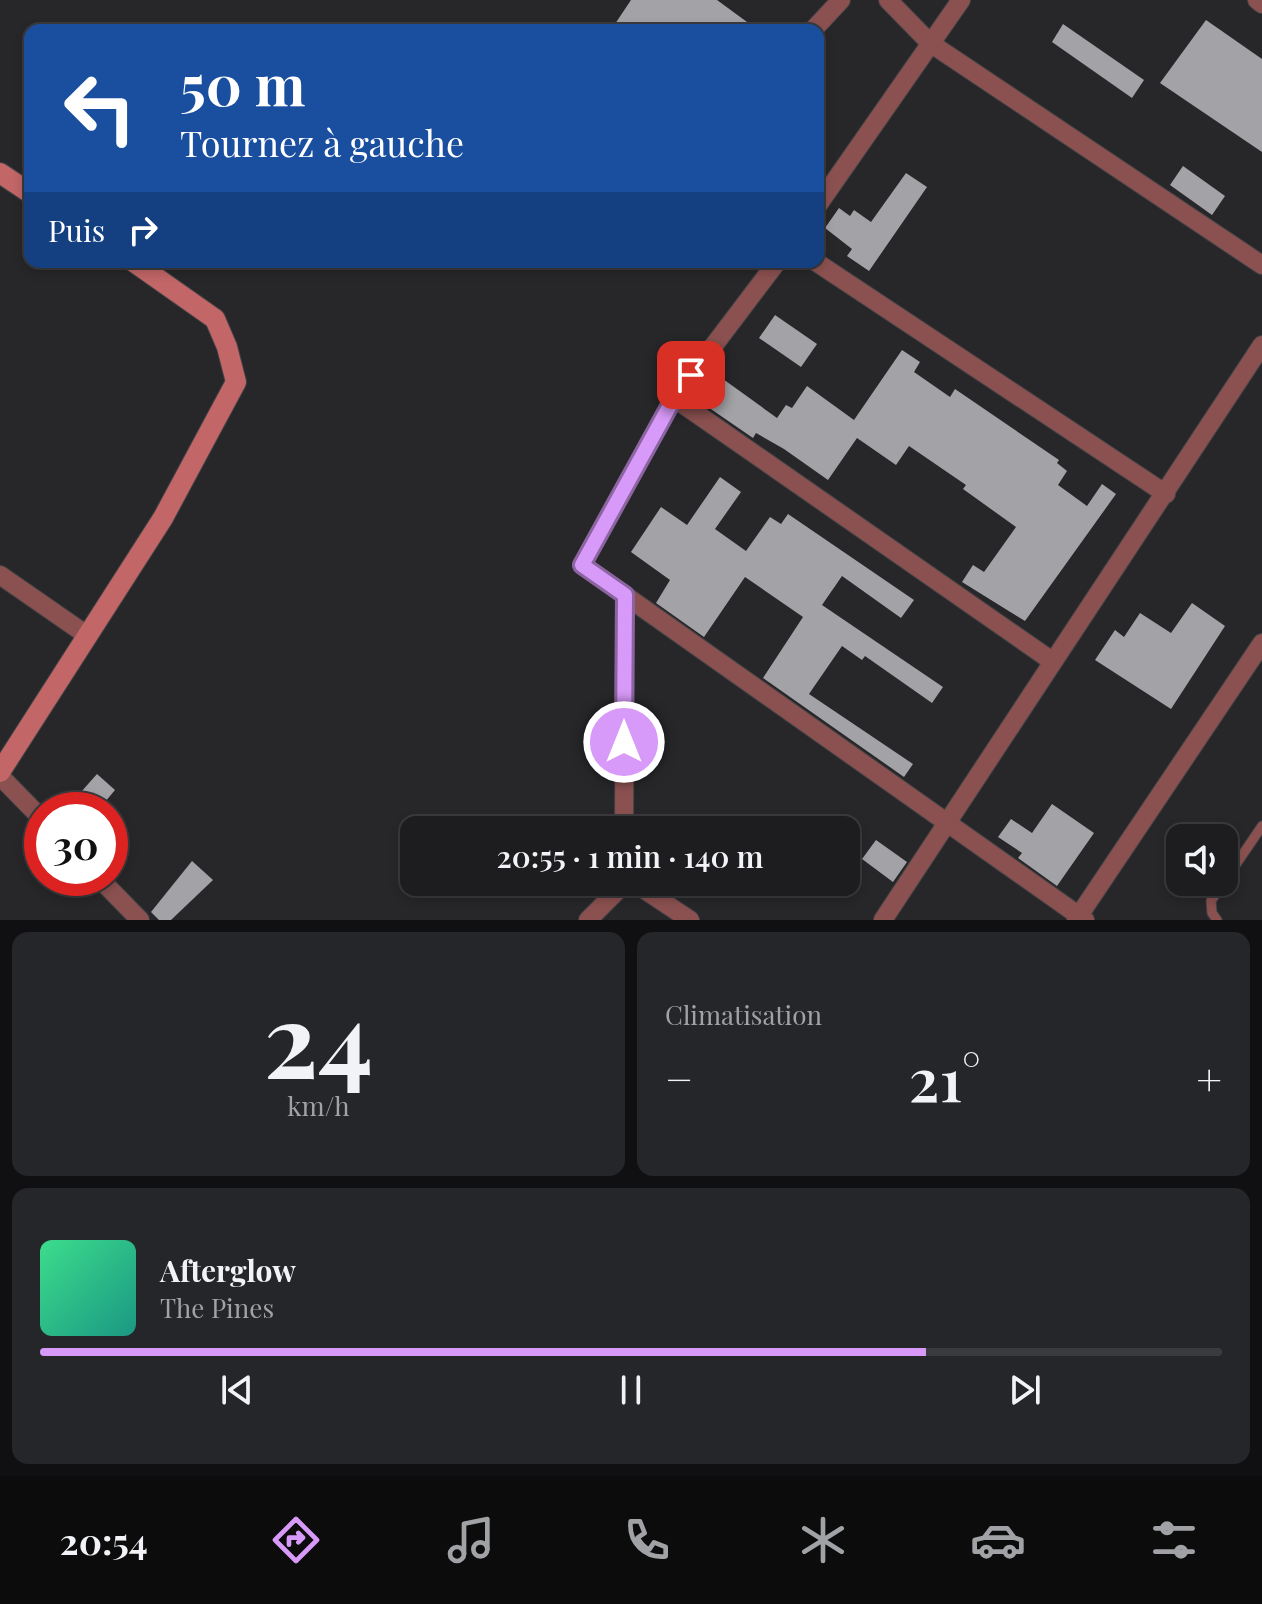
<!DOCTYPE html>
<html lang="fr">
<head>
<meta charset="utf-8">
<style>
	:root { --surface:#1d1d20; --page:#252629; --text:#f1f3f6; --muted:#a0a2a5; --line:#3b3b3e; --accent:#d89af8 }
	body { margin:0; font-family:"Playfair Display",serif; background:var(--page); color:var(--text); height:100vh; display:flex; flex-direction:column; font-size:30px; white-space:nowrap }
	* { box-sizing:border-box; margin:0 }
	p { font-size:26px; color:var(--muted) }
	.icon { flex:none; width:44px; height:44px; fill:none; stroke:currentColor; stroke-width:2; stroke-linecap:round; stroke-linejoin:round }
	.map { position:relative; height:920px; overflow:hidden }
	.details { display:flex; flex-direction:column; gap:12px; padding:12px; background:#101012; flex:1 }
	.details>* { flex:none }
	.top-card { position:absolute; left:24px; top:24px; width:800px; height:244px; border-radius:16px; box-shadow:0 4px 12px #0003,0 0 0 2px var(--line); background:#1a4fa0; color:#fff; overflow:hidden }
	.controls { position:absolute; left:1166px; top:824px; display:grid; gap:16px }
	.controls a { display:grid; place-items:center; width:72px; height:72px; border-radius:16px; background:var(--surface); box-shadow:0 4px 12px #0003,0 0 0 2px var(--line); font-size:40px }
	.speed { position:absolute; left:24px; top:792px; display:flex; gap:16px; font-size:40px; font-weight:700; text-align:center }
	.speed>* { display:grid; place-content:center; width:104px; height:104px; border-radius:50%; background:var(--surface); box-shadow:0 4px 12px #0003,0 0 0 2px var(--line); line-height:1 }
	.speed .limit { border:12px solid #d22; background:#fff; color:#111 }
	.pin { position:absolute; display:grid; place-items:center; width:68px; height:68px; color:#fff; margin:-34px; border-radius:16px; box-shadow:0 4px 12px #0006 }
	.me { position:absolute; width:88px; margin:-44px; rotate:0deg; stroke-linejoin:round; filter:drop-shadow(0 0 6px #0008) }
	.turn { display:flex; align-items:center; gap:28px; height:168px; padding:0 24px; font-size:36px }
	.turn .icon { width:104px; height:104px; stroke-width:2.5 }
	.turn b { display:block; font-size:56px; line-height:68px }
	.then { display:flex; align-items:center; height:76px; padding:0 24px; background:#0003; gap:16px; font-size:30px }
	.big { font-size:60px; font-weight:600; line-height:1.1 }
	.details .card { flex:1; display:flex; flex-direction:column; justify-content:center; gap:12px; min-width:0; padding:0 28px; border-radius:16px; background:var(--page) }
	.details .dial { align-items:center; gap:0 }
	.dial b { font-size:104px; line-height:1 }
	.song { display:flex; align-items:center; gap:24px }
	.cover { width:96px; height:96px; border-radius:12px; background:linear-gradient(135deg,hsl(150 70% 55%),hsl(170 70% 35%)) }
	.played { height:8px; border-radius:4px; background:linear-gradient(90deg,var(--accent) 75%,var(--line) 75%) }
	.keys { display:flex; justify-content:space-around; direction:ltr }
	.heat { display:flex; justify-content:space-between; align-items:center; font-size:44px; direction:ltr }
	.details .tiles { flex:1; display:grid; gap:12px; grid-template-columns:1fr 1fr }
	.card:last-child { grid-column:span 2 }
	.trip { position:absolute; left:400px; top:816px; width:460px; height:80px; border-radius:16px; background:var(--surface); box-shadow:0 4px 12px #0003,0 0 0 2px var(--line); font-weight:600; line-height:80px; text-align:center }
	.tabs { display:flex; height:128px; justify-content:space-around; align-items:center; background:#0c0c0d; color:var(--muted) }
	.tabs .icon { width:56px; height:56px }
	.tabs .current { color:var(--accent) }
	.tabs b { font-size:36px; color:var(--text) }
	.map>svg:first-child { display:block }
</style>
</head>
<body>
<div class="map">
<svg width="1262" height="920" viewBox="0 0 1262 920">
	<rect width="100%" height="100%" fill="#27272a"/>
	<g fill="#a3a2a6">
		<path d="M631,0H717L758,30H611Z"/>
		<path d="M1206,20L1262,59V152L1160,83Z"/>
		<path d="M1063,24L1144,80L1132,98L1052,42Z"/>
		<path d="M1183,166L1225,196L1212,215L1170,185Z"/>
		<path d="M906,173L927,187L869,271L847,256L852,249L825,228L839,208L850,216L854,210L871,222Z"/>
		<path d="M775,315L817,344L801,367L759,338Z"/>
		<path d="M902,350L920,362L914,372L950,397L955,389L1059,460L1057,463L1067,471L1058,485L1087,506L1102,484L1116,494L1025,621L962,582L973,565L984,572L1016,527L963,489L966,485L909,446L896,465L857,438L828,480L784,449L756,433L753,438L705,405L723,379L777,418L786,405L792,408L807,386L854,420Z"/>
		<path d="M720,477L741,492L715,529L746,551L770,517L781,524L788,514L914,600L901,618L842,576L822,605L943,687L932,703L865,656L862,660L842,646L809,694L913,764L904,777L763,678L803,617L745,577L704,637L656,603L670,580L631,552L661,507L687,525Z"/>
		<path d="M1192,603L1225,626L1171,709L1095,660L1115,630L1124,637L1140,613L1171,633Z"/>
		<path d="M97,774L115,790L100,808L81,792Z"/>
		<path d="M1052,804L1094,833L1057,886L1018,858L1022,853L998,837L1011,819L1032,833Z"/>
		<path d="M876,840L907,862L893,882L862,859Z"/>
		<path d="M192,861L213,880L171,920H159L151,912Z"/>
	</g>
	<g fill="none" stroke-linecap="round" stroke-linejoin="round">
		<g stroke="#444447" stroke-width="11">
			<path id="lane" d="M1217,920L1212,913L1211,901L1262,826"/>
		</g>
		<g stroke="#444447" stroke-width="20">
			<g id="street">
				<path d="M888,0L930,43L1262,265"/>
				<path d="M1257,0L1262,4"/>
				<path d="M813,30L841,0"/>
				<path d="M818,205L961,0"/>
				<path d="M777,262L674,398L582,565L1085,920"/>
				<path d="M816,262L1166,494"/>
				<path d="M674,398L1052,661"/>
				<path d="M0,575L88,636"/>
				<path d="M0,776L42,819"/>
				<path d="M624,830L625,595"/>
				<path d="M99,878L140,920"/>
				<path d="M633,882L690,920"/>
				<path d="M588,920L626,882"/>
				<path d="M883,920L1262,345"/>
				<path d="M1076,920L1262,643"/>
			</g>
		</g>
		<g stroke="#444447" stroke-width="22">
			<g id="secondary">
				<path d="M0,173L30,193"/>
				<path d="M0,772L163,518L236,382L227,347L215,319L134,262"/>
			</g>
		</g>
		<use href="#lane" stroke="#8b5150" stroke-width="9"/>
		<use href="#street" stroke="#8b5150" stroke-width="18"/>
		<use href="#secondary" stroke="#c26667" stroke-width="20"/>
	</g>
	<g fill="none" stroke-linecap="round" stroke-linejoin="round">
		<g stroke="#8c64a1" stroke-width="20">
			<path id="route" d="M624,742L625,595L582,565L674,398L691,375"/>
		</g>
		<use href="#route" stroke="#d89af8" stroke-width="14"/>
	</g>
</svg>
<div class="controls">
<a><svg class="icon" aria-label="sound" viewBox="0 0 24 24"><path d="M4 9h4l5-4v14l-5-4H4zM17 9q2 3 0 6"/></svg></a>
</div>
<div class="speed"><div class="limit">30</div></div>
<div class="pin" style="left:691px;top:375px;background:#d93025"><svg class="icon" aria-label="arrive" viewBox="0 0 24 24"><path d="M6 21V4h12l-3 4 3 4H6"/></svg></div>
<svg class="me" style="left:624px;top:742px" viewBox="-20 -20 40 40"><circle r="17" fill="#d89af8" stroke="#fff" stroke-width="3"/><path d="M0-11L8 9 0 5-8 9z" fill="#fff"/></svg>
<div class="trip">20:55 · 1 min · 140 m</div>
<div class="top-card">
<div class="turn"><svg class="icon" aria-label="left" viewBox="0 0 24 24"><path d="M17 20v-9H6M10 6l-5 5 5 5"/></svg><div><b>50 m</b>Tournez à gauche</div></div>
<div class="then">Puis<svg class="icon" aria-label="right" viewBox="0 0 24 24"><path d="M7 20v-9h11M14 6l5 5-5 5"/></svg></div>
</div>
</div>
<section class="details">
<div class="tiles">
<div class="card dial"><b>24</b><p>km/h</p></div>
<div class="card"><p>Climatisation</p>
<div class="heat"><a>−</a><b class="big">21°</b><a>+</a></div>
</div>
<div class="card">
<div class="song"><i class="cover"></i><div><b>Afterglow</b><p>The Pines</p></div></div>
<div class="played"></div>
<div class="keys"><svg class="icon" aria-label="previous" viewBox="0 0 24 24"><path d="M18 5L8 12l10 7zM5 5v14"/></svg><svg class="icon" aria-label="pause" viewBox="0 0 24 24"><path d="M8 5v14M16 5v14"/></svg><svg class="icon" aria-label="next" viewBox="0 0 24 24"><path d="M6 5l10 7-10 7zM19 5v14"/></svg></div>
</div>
</div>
</section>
<nav class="tabs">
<b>20:54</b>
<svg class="icon current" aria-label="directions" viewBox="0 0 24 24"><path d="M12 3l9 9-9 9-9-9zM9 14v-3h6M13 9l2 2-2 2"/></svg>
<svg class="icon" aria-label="music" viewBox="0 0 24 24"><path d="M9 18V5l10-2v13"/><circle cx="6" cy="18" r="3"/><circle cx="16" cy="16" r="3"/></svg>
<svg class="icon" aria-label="phone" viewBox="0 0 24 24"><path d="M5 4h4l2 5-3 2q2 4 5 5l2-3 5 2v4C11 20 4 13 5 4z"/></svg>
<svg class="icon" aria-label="climate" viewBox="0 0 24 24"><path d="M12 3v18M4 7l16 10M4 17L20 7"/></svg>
<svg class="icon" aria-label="car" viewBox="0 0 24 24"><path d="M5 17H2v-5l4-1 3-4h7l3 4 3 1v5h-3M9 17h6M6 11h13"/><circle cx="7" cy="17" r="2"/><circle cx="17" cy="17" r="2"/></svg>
<svg class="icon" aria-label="filters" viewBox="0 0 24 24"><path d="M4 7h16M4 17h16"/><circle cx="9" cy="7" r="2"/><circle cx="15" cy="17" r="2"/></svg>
</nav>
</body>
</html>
